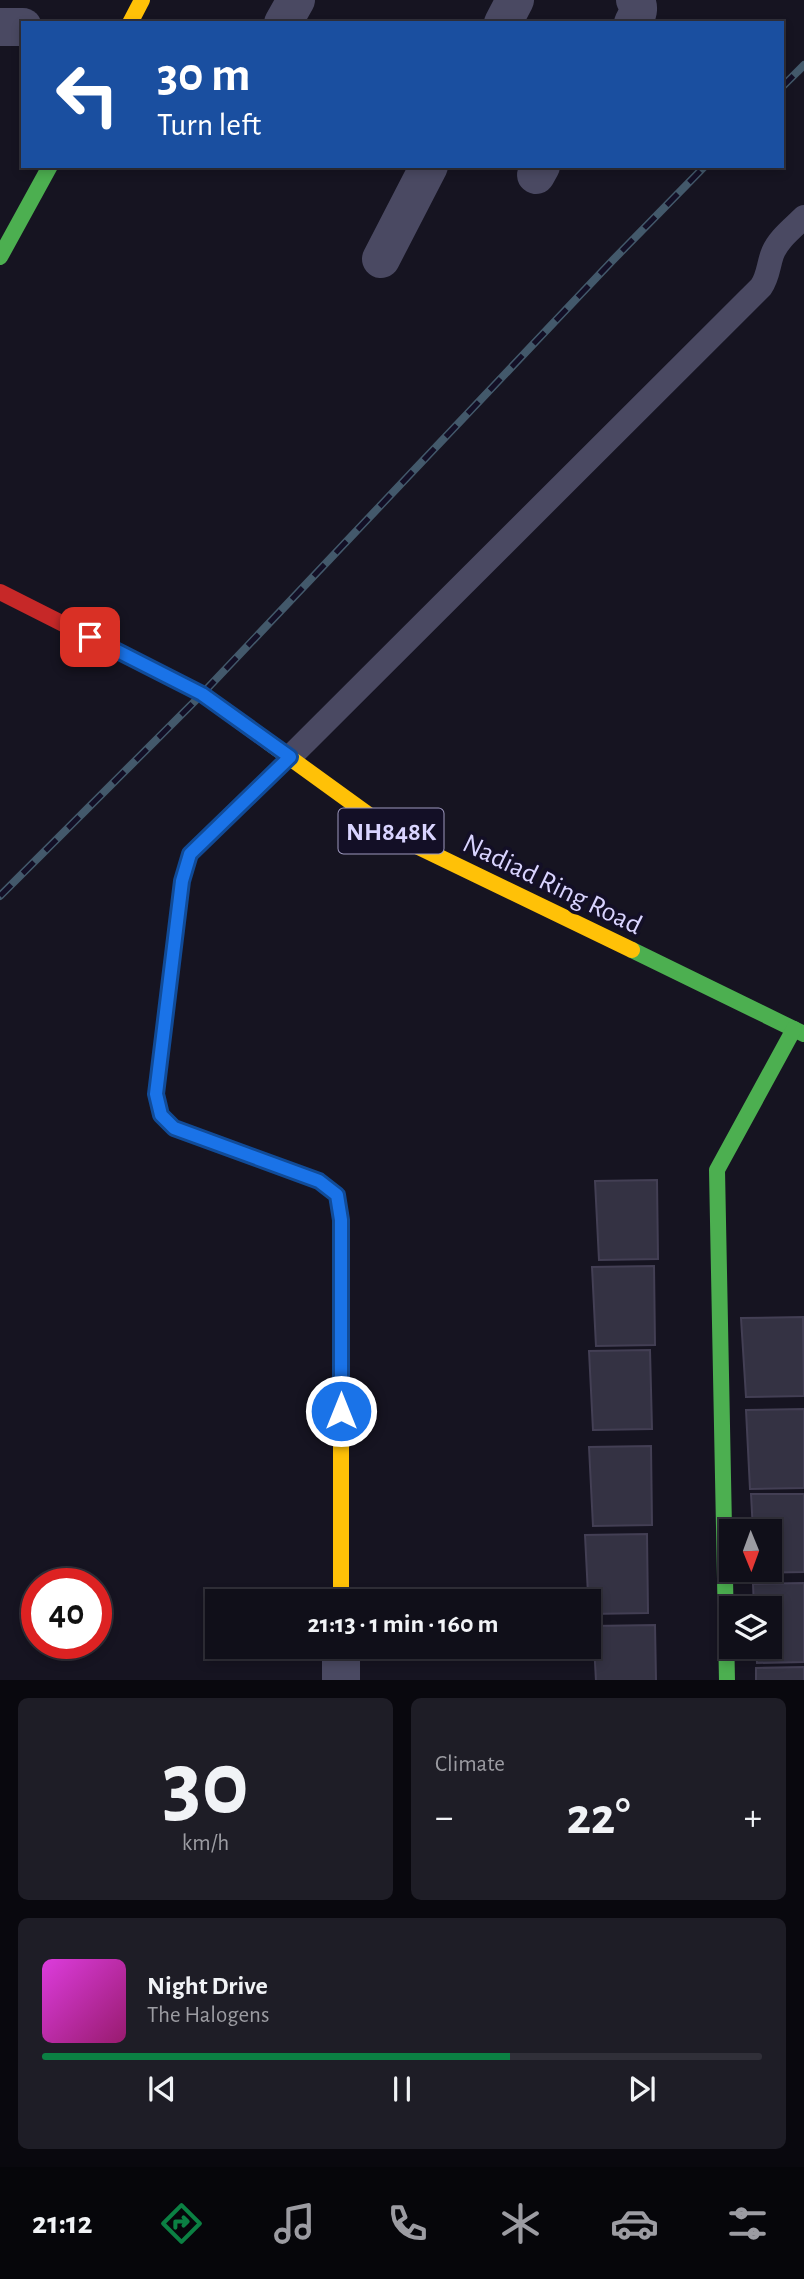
<!DOCTYPE html>
<html lang="en">
<head>
<meta charset="utf-8">
<style>
	:root { --surface:#100f19; --page:#1e1d26; --text:#f1f3f6; --muted:#9c9ca2; --line:#302f38; --accent:#0b8043 }
	body { margin:0; font-family:"Alegreya Sans",sans-serif; background:var(--page); color:var(--text); height:100vh; display:flex; flex-direction:column; font-size:26px; white-space:nowrap }
	* { box-sizing:border-box; margin:0 }
	p { font-size:23px; color:var(--muted) }
	.icon { flex:none; width:38px; height:38px; fill:none; stroke:currentColor; stroke-width:2; stroke-linecap:round; stroke-linejoin:round }
	.map { position:relative; height:1680px; overflow:hidden }
	.panel { display:flex; flex-direction:column; gap:18px; padding:18px; background:#09080e; flex:1 }
	.panel>* { flex:none }
	.hud { position:absolute; left:21px; top:21px; width:763px; height:147px; border-radius:0px; box-shadow:0 4px 10px #0003,0 0 0 2px var(--line); background:#1a4fa0; color:#fff; overflow:hidden }
	.needle { width:46px; rotate:179deg }
	.tools { position:absolute; left:719px; top:1519px; display:grid; gap:14px }
	.tools a { display:grid; place-items:center; width:63px; height:63px; border-radius:0px; background:var(--surface); box-shadow:0 4px 10px #0003,0 0 0 2px var(--line); font-size:35px }
	.speed { position:absolute; left:21px; top:1568px; display:flex; gap:14px; font-size:35px; font-weight:700; text-align:center }
	.speed>* { display:grid; place-content:center; width:91px; height:91px; border-radius:50%; background:var(--surface); box-shadow:0 4px 10px #0003,0 0 0 2px var(--line); line-height:1 }
	.speed .limit { border:10px solid #d22; background:#fff; color:#111 }
	.pin { position:absolute; display:grid; place-items:center; width:60px; height:60px; color:#fff; margin:-30px; border-radius:14px; box-shadow:0 4px 10px #0006 }
	.me { position:absolute; width:77px; margin:-38px; rotate:0deg; stroke-linejoin:round; filter:drop-shadow(0 0 5px #0008) }
	.turn { display:flex; align-items:center; gap:24px; height:147px; padding:0 21px; font-size:32px }
	.turn .icon { width:91px; height:91px; stroke-width:2.5 }
	.turn b { display:block; font-size:49px; line-height:60px }
	.big { font-size:52px; font-weight:700; line-height:1.1 }
	.panel .widget { flex:1; display:flex; flex-direction:column; justify-content:center; gap:10px; min-width:0; padding:0 24px; border-radius:10px; background:var(--page) }
	.panel .dial { align-items:center; gap:0 }
	.dial b { font-size:91px; line-height:1 }
	.song { display:flex; align-items:center; gap:21px }
	.cover { width:84px; height:84px; border-radius:10px; background:linear-gradient(135deg,hsl(300 70% 55%),hsl(320 70% 35%)) }
	.played { height:7px; border-radius:4px; background:linear-gradient(90deg,var(--accent) 65%,var(--line) 65%) }
	.keys { display:flex; justify-content:space-around; direction:ltr }
	.heat { display:flex; justify-content:space-between; align-items:center; font-size:38px; direction:ltr }
	.panel .tiles { flex:1; display:grid; gap:18px; grid-template-columns:1fr 1fr }
	.widget:last-child { grid-column:span 2 }
	.trip { position:absolute; left:205px; top:1589px; width:396px; height:70px; border-radius:0px; background:var(--surface); box-shadow:0 4px 10px #0003,0 0 0 2px var(--line); font-weight:700; line-height:70px; text-align:center }
	.tabs { display:flex; height:112px; justify-content:space-around; align-items:center; background:#06060a; color:var(--muted) }
	.tabs .icon { width:49px; height:49px }
	.tabs .on { color:var(--accent) }
	.tabs b { font-size:32px; color:var(--text) }
	.map>svg:first-child { display:block }
</style>
</head>
<body>
<div class="map">
<svg width="804" height="1681" viewBox="0 0 804 1681">
	<rect width="100%" height="100%" fill="#161421"/>
	<g fill="#343243" stroke="#433f54" stroke-width="2">
		<path d="M657,1180L658,1259L599,1260L595,1181Z"/>
		<path d="M654,1266L655,1345L596,1346L592,1267Z"/>
		<path d="M803,1317L804,1396L746,1397L741,1318Z"/>
		<path d="M650,1350L652,1429L593,1430L589,1351Z"/>
		<path d="M804,1409V1488L750,1489L746,1410Z"/>
		<path d="M651,1446L652,1525L593,1526L589,1447Z"/>
		<path d="M751,1494H804V1572L755,1573V1570H770V1531H753Z"/>
		<path d="M647,1534L648,1613L589,1614L585,1535Z"/>
		<path d="M804,1583V1662L757,1663L756,1647H770V1608H754L753,1584Z"/>
		<path d="M655,1625L656,1681H596L593,1626Z"/>
		<path d="M804,1667V1681H756V1668Z"/>
	</g>
	<g fill="none" stroke-linecap="round" stroke-linejoin="round">
		<path stroke="#4a4962" stroke-width="24" d="M290,757L761,287C768,277 768,267 772,255C777,240 793,228 804,217"/>
		<g stroke="#4a4962" stroke-width="38">
			<path d="M283,23L296,0"/>
			<path d="M503,23L515,0"/>
			<path d="M633,23C637,15 641,8 635,0"/>
			<path d="M0,27H23"/>
			<path d="M536,175L541,166"/>
			<path d="M381,259L429,166"/>
			<path d="M341,1647V1681"/>
		</g>
		<g stroke="#4caf50" stroke-width="16">
			<path d="M0,257L50,166"/>
			<path d="M290,757L190,854L182,881L156,1094L161,1115L174,1128L319,1181L337,1195L341,1220V1331"/>
			<path d="M632,950L804,1034"/>
			<path d="M727,1681L717,1170L794,1029"/>
		</g>
		<g stroke="#ffc107" stroke-width="16">
			<path d="M130,23L142,0"/>
			<path d="M268,742L402,839L632,950"/>
			<path d="M341,1331V1601"/>
		</g>
		<path stroke="#c62828" stroke-width="16" d="M0,592L202,694L268,742"/>
		<g stroke="#43596b" stroke-width="8">
			<g id="rail">
				<path d="M782,87L804,65"/>
				<path d="M0,896L202,694L613,260L705,166"/>
			</g>
		</g>
		<use href="#rail" stroke="#130f26" stroke-width="5" stroke-dasharray="16" stroke-linecap="butt"/>
	</g>
	<g fill="none" stroke-linecap="round" stroke-linejoin="round">
		<g stroke="#114b97" stroke-width="18">
			<path id="route" d="M90,637L202,694L290,757L190,854L182,881L156,1094L161,1115L174,1128L319,1181L337,1195L341,1220V1411"/>
		</g>
		<use href="#route" stroke="#1a73e8" stroke-width="12"/>
	</g>
	<g text-anchor="middle" stroke-width="7" stroke-linejoin="round" paint-order="stroke">
		<rect fill="#130f26" stroke="#9e99be" stroke-width="2" x="338.5" y="808.5" width="105" height="45" rx="5"/>
		<g font-size="26" font-weight="bold" fill="#d9d4ff">
			<text x="391" y="840">NH848K</text>
		</g>
		<g font-size="28" fill="#d9d4ff" stroke="#130f26">
			<text transform="translate(553 883) rotate(26)" y="10">Nadiad Ring Road</text>
		</g>
	</g>
</svg>
<div class="tools">
<a><svg class="needle" viewBox="-14 -14 28 28"><path d="M0-13l5 13h-10z" fill="#e53935"/><path d="M0 13l5-13h-10z" fill="#9c9ca2"/></svg></a>
<a><svg class="icon" aria-label="layers" viewBox="0 0 24 24"><path d="M12 4l9 5-9 5-9-5zM3 14l9 5 9-5"/></svg></a>
</div>
<div class="speed"><div class="limit">40</div></div>
<div class="pin" style="left:90px;top:637px;background:#d93025"><svg class="icon" aria-label="arrive" viewBox="0 0 24 24"><path d="M6 21V4h12l-3 4 3 4H6"/></svg></div>
<svg class="me" style="left:341px;top:1411px" viewBox="-20 -20 40 40"><circle r="17" fill="#1a73e8" stroke="#fff" stroke-width="3"/><path d="M0-11L8 9 0 5-8 9z" fill="#fff"/></svg>
<div class="trip">21:13 · 1 min · 160 m</div>
<div class="hud">
<div class="turn"><svg class="icon" aria-label="left" viewBox="0 0 24 24"><path d="M17 20v-9H6M10 6l-5 5 5 5"/></svg><div><b>30 m</b>Turn left</div></div>
</div>
</div>
<section class="panel">
<div class="tiles">
<div class="widget dial"><b>30</b><p>km/h</p></div>
<div class="widget"><p>Climate</p>
<div class="heat"><a>−</a><b class="big">22°</b><a>+</a></div>
</div>
<div class="widget">
<div class="song"><i class="cover"></i><div><b>Night Drive</b><p>The Halogens</p></div></div>
<div class="played"></div>
<div class="keys"><svg class="icon" aria-label="previous" viewBox="0 0 24 24"><path d="M18 5L8 12l10 7zM5 5v14"/></svg><svg class="icon" aria-label="pause" viewBox="0 0 24 24"><path d="M8 5v14M16 5v14"/></svg><svg class="icon" aria-label="next" viewBox="0 0 24 24"><path d="M6 5l10 7-10 7zM19 5v14"/></svg></div>
</div>
</div>
</section>
<nav class="tabs">
<b>21:12</b>
<svg class="icon on" aria-label="directions" viewBox="0 0 24 24"><path d="M12 3l9 9-9 9-9-9zM9 14v-3h6M13 9l2 2-2 2"/></svg>
<svg class="icon" aria-label="music" viewBox="0 0 24 24"><path d="M9 18V5l10-2v13"/><circle cx="6" cy="18" r="3"/><circle cx="16" cy="16" r="3"/></svg>
<svg class="icon" aria-label="phone" viewBox="0 0 24 24"><path d="M5 4h4l2 5-3 2q2 4 5 5l2-3 5 2v4C11 20 4 13 5 4z"/></svg>
<svg class="icon" aria-label="climate" viewBox="0 0 24 24"><path d="M12 3v18M4 7l16 10M4 17L20 7"/></svg>
<svg class="icon" aria-label="car" viewBox="0 0 24 24"><path d="M5 17H2v-5l4-1 3-4h7l3 4 3 1v5h-3M9 17h6M6 11h13"/><circle cx="7" cy="17" r="2"/><circle cx="17" cy="17" r="2"/></svg>
<svg class="icon" aria-label="filters" viewBox="0 0 24 24"><path d="M4 7h16M4 17h16"/><circle cx="9" cy="7" r="2"/><circle cx="15" cy="17" r="2"/></svg>
</nav>
</body>
</html>
